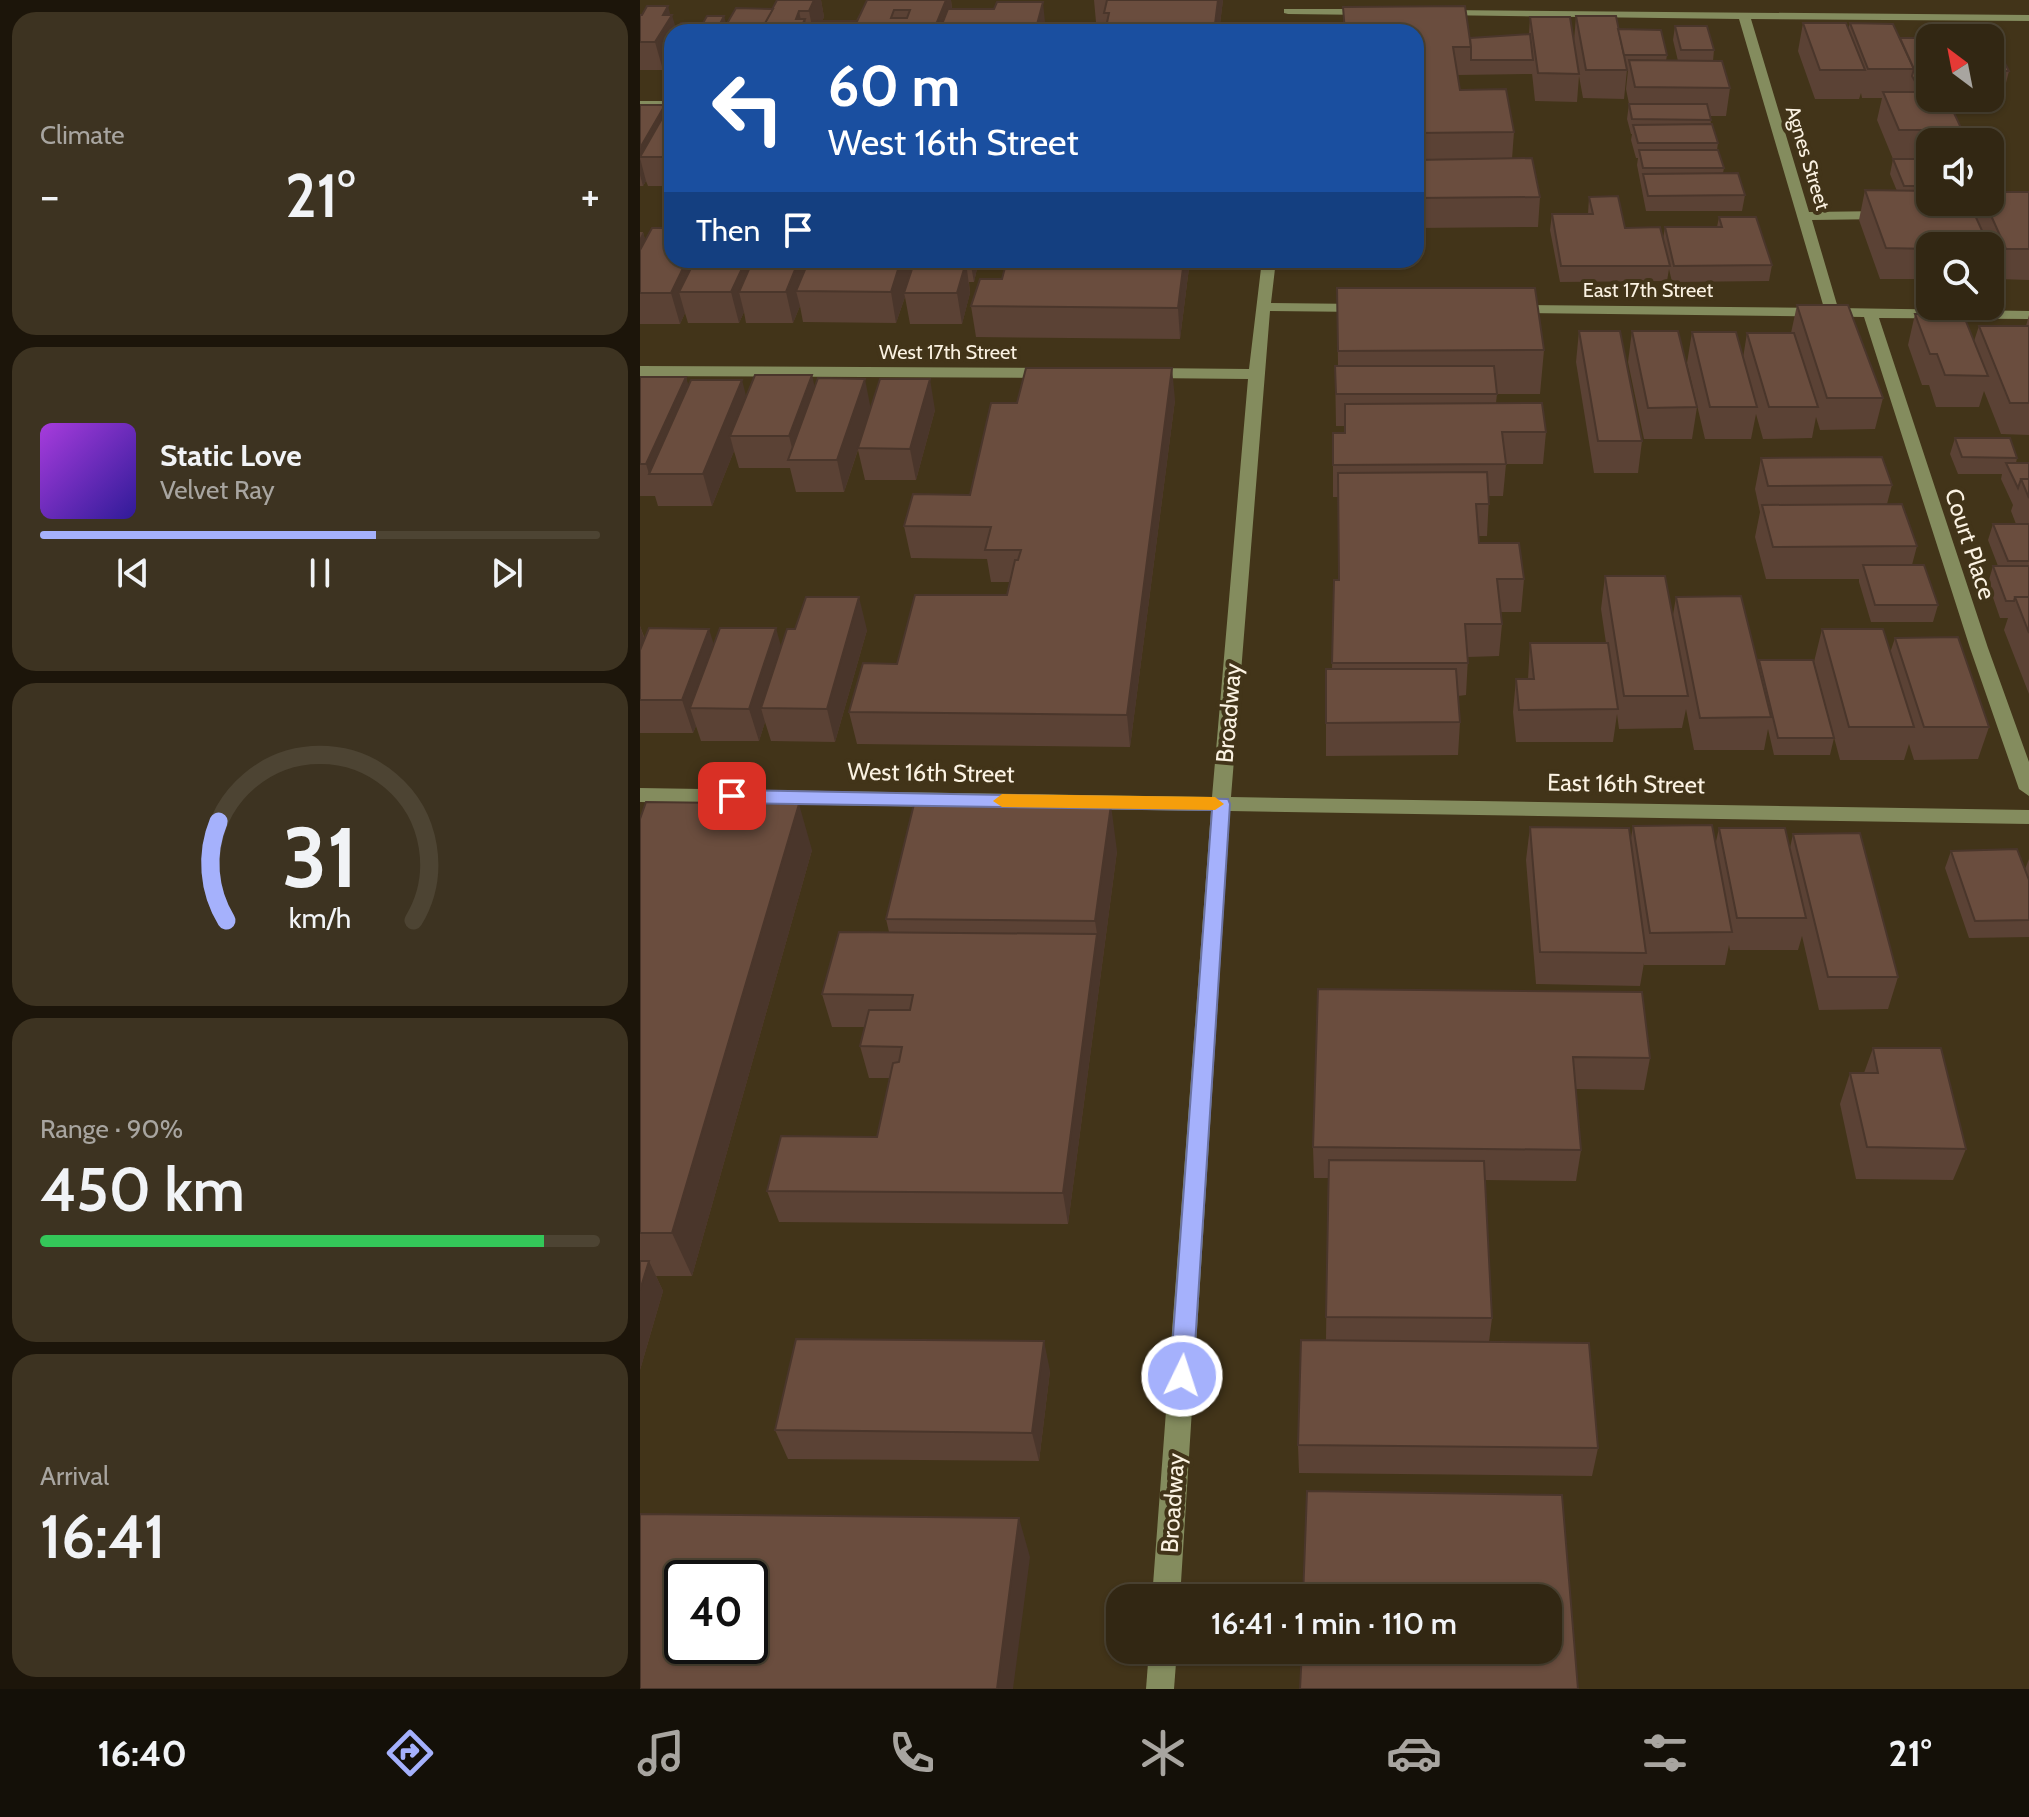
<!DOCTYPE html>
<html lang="en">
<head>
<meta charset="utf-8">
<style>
	:root { --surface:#322713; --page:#3d3321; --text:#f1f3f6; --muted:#a8a5a0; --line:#4d4433; --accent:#a5b1fc }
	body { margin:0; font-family:Cabin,sans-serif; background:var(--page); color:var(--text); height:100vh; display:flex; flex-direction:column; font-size:30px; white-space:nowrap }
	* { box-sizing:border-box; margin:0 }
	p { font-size:26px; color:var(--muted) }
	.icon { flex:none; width:44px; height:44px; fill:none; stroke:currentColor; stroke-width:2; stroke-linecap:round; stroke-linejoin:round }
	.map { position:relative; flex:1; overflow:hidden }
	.panel { display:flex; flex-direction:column; gap:12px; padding:12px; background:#1c150a; width:640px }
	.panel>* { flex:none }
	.top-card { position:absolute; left:24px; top:24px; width:760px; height:244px; border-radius:24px; box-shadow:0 2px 6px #0004,0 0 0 2px var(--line); background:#1a4fa0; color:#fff; overflow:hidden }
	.needle { width:52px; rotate:328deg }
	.tools { position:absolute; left:1276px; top:24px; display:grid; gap:16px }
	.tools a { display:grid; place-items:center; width:88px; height:88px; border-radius:16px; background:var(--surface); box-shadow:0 2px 6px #0004,0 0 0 2px var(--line); font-size:40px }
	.speed { position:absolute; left:24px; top:1560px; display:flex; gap:16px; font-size:40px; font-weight:700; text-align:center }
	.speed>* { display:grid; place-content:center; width:104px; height:104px; border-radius:50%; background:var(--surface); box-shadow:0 2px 6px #0004,0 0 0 2px var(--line); line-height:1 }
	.speed .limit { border:4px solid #111; border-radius:12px; background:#fff; color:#111 }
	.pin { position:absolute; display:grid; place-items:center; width:68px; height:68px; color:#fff; margin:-34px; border-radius:16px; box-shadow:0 4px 12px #0006 }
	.me { position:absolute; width:88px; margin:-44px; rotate:4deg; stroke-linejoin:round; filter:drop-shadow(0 0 6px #0008) }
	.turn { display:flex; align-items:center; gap:28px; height:168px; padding:0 32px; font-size:36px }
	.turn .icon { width:104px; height:104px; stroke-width:2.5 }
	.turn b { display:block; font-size:56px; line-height:68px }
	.then { display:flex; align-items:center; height:76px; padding:0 32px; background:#0003; gap:16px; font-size:30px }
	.big { font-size:60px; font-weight:600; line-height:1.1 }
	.panel .widget { flex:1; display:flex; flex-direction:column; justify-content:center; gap:12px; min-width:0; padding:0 28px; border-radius:24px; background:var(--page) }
	.panel .dial { align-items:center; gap:0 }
	.dial svg { height:208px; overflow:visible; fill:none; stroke:var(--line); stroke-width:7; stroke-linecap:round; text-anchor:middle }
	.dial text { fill:var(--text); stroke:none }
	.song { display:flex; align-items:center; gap:24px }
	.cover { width:96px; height:96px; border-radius:12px; background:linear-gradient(135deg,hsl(280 70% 55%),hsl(250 70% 35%)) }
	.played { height:8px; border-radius:4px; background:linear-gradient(90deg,var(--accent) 60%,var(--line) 60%) }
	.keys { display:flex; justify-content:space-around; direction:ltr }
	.heat { display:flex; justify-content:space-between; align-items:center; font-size:44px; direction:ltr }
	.charge { height:12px; border-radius:6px; background:linear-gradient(90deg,#34c759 90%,var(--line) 0) }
	.trip { position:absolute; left:466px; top:1584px; width:456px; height:80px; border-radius:24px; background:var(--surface); box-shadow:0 2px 6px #0004,0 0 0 2px var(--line); font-weight:600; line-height:80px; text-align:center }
	.tabs { display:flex; height:128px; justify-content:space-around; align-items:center; background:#141008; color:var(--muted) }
	.tabs .icon { width:56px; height:56px }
	.tabs .selected { color:var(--accent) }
	.tabs b { font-size:36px; color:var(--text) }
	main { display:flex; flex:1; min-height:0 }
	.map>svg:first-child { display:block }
</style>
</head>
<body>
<main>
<section class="panel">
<div class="widget"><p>Climate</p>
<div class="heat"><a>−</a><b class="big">21°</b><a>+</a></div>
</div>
<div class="widget">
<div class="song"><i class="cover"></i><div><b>Static Love</b><p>Velvet Ray</p></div></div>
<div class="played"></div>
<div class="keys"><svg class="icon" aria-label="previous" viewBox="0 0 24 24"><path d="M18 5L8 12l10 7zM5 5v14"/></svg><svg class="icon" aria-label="pause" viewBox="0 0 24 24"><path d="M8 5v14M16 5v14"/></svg><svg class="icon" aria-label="next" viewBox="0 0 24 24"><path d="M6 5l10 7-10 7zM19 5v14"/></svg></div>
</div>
<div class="widget dial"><svg viewBox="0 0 100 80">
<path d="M14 69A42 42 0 1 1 86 69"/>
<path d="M14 69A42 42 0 0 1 11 31" stroke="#a5b1fc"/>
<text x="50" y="56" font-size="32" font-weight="700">31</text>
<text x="50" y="72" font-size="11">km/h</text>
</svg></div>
<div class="widget"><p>Range · 90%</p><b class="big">450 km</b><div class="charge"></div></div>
<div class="widget"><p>Arrival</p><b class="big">16:41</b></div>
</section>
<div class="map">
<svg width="1389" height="1689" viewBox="0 0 1389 1689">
	<rect width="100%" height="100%" fill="#423419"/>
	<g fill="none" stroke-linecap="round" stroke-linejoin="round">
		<g fill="#848c5e" fill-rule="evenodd">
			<path d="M644,9H729L735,12L729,15L648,14L644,13Z"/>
			<path d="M801,10L1389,15V21L1111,19L1169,212L1245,211L1252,215L1245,219L1172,220L1198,308L1389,311V319L1239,318L1348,648L1389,762V796L1379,789L1330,648L1224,317L874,313L867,309L874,305L1184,308L1099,19L797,15L795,13Z"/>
			<rect x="0" y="101" width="32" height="8"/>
			<path d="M622,260H636L631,303L722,304L729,308L722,312L630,311L591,797L1389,810V824L590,811L540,1598H512L571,811L0,802V788L572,797L608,379L508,378L500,373L508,368L609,369Z"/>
			<path d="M0,366L412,368L420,373L412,378L0,376Z"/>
			<path d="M509,1650H537L534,1689H506Z"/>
		</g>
	</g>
	<g fill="#5b4235">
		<path d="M137,0H181L184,17L182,21H216L227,0H311L312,9L406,30V32H454H32V68H26V65L23,70H0V15H30L36,31L86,25L133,9Z"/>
		<path d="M454,0H583L579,32H465L464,22H456Z"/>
		<path d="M703,7L830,38L889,34L890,17L934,41L936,16L978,29L1027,55L1026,61H1038L1033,40L1035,26L1074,50L1073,61L1090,88L1086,116H1070L1071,124L1078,143L1077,150L1084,168L1083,173L1105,195L1102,211H1006L997,165L998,158H996L991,140L992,134H991L987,119L989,104L986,89L988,70H987L984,99L943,98L939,76L937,102L895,101L892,73V74L818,75L820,90L874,132L872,159L900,197L898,227L776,228V32H703Z"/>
		<path d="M1163,23L1208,29L1210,23L1260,38H1290V98H1312H1307L1322,130L1319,142H1290V202L1335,214L1338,202H1350L1389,192V280L1358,279L1350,262V246H1290V279H1240L1219,220L1225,190L1257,191L1250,174L1253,159L1237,120L1242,98H1222L1221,93L1219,99H1175L1158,51Z"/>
		<path d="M1302,25H1345L1369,71L1362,99H1318L1317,98H1350V38H1299Z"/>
		<path d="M0,105H25L27,111L32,108V186H8L6,181L3,186H0Z"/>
		<path d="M949,197L985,228L1023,239L1025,227H1077L1079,217L1132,265L1129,281L1032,282L1029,269L1027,281L920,282L910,230L912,214H948Z"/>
		<path d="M0,232H3L5,240L32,260H339L334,282H329L330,293L322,324H270L265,297L256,323L163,322L160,306L153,323H106L104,312L99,323H48L45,313L40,324H0Z"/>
		<path d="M550,260L540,339L336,337L331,306L362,279Z"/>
		<path d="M697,288L904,350L900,394H857L856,403L906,432L903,464H866L863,496H849L847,536H839V543L884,579L881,612H860L862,624L859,656L828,657L826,695L818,696L820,722L818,755L686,756V669H692L694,580H698V497H693V433H705V426H696L695,366H698Z"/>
		<path d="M1157,305L1243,398L1235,429L1180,430L1176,417L1172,438L1123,439L1116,414L1111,439H1065L1047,363L1052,332L1103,358L1107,333H1151Z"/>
		<path d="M1275,314L1334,341L1339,326H1386L1389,315V435L1361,434L1344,391L1339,407H1296L1289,385H1282L1268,345Z"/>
		<path d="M939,331L1002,441L998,473H954L936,362Z"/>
		<path d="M992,331L1057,407L1052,439H1004L988,362Z"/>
		<path d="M0,377H46L48,386L106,396L175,386L231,408L295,410L276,480H225L218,450L204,492H156L150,468H99L94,451L72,506H18L15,496H0Z"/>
		<path d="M535,400L490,747L217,744L209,712L257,664L367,595L370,582H351L347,559L271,558L264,526Z"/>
		<path d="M1315,438L1377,458L1376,463H1389V694L1364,630L1368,618H1360L1348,583L1353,566H1358L1348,540L1353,524H1376L1371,511L1373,505L1361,479L1362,474H1318L1310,454Z"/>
		<path d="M1121,458L1252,485L1247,504L1277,546L1272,565L1298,605L1293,622H1231L1219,582V579H1126L1115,537L1120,512L1115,489Z"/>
		<path d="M965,576L1033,615L1036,597L1118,665L1119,660L1194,738L1190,755H1134L1128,729L1124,750H1054L1046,709L1042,728L979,729L977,714L973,742H876L873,712L876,679H888L890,643H966L961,609Z"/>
		<path d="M0,626L5,639L74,645L141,647L227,630L195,742L131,741L125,722L119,741H61L56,726L53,733H0Z"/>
		<path d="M1182,629L1250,653L1255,638L1349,727L1338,759L1274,760L1269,744L1264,760H1200L1174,662Z"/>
		<path d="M0,818L172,850L52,1276H16L23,1291L0,1370Z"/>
		<path d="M993,826L1075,846L1079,828L1150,848L1153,834L1258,977L1248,1009L1179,1010L1162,936L1158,950H1090L1089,945L1085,965H1004V963L1000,986L896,984L886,860L890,827L991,838Z"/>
		<path d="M477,851L428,1224L139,1222L127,1191L237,1137L250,1078H229L220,1046L225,1027H192L182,994L249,932L246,919Z"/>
		<path d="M1311,851L1385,869L1389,859V937L1329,938L1305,868Z"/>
		<path d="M678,989L1010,1058L1004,1090L935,1089L941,1150L936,1181L844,1180L852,1318L849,1342L958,1448L952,1476L659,1473L658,1445L686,1340L688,1178H674L673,1147Z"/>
		<path d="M1233,1048L1326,1149L1313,1180L1216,1179L1200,1104L1210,1073H1224Z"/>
		<path d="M410,1371L399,1461L148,1459L135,1430Z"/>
	</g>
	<g fill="#4a362b">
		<path d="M174,0H181L184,17L177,32H173L169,11Z"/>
		<path d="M306,0H311L313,18L308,32H293Z"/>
		<path d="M578,0H583L579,32H574Z"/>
		<path d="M403,2L406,32H395Z"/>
		<path d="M28,6L31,17L32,15L37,32H32V54L23,53L26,65L23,70L15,42L23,15Z"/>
		<path d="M159,11L162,25L165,19L167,32H158L156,19Z"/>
		<path d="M84,16L88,30L87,32H76Z"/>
		<path d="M25,105L32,132L0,157V148Z"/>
		<path d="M0,158L6,181L3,186L0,175Z"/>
		<path d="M3,232L12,262L0,285V238Z"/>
		<path d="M47,260H70L39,292L45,313L40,324L31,293Z"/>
		<path d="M106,260H125L99,292L104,312L99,323L91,292Z"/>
		<path d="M159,260H178L156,291L160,306L153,323L146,292Z"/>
		<path d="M261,260H277L264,293L265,297L256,323L251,292Z"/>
		<path d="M315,260H319L322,276L326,262L330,293L322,324L317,293Z"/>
		<path d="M330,260H339L334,282Z"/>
		<path d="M544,260H550L540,339L538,308Z"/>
		<path d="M532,368L535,400L490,747L487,715Z"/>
		<path d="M172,375L179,407L155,460L149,436Z"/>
		<path d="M46,377L55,409L9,474L6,464Z"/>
		<path d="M225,379L231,410L204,492L197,460Z"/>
		<path d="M290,379L295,410L276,480L270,449Z"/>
		<path d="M102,380L110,411L90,436L94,451L72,506L63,474Z"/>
		<path d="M219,597L227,630L195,742L187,709Z"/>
		<path d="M0,626L11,659L0,686Z"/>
		<path d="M136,628L145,661L121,708L125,722L119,741L109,709Z"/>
		<path d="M69,629L79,661L50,708L56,726L53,733L42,700Z"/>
		<path d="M159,804L172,850L52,1276L32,1233Z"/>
		<path d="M471,805L477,851L428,1224L423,1193L457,934L455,921Z"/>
		<path d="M9,1261L23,1291L0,1370V1290Z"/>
		<path d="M404,1341L410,1371L399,1461L392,1433Z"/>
		<path d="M379,1518L390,1557L373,1689H357Z"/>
	</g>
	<g fill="#6a4d3e" stroke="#4a362b" stroke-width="2" fill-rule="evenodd">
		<path d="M137,0H174L169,11H159L156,19H165L159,32H120Z"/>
		<path d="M227,0H306L293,32H212ZM254,10H270L267,18H251Z"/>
		<path d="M467,0H578L574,32H465L469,13H464Z"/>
		<path d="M357,2H403L395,32H454H299L308,9H354Z"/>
		<path d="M7,6H28L23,15H32L15,42H0V15H2Z"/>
		<path d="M825,6L831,47H813L820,90L866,89L874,132L776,133V32H705L703,7Z"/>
		<path d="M96,8L133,9L120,32H82Z"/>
		<path d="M67,16H84L76,32H36L41,23H63Z"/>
		<path d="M936,16H976L987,70H946Z"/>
		<path d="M890,17H930L939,74L898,73Z"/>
		<path d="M178,21H216L212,32H173Z"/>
		<path d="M1163,23H1206L1225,70H1180Z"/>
		<path d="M1210,23L1253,24L1274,69H1228Z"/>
		<path d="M1302,25H1345L1369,71H1350V38H1308Z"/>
		<path d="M1035,26H1067L1074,50H1041Z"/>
		<path d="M978,29L1021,30L1027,55H984Z"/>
		<path d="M890,34L893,60H831V47L830,38Z"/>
		<path d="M32,38V54L23,53Z"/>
		<path d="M1260,38H1294H1290V83H1276L1272,76L1274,69Z"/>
		<path d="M989,60L1082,61L1090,88L995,87Z"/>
		<path d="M1243,92H1290V98H1307L1322,130H1259Z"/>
		<path d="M989,104H1067L1071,120L992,119Z"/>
		<path d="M0,105H25L0,148Z"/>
		<path d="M28,108H32V157H0Z"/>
		<path d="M1072,124L1078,143H998L993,125Z"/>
		<path d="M999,150H1078L1084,168H1003Z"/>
		<path d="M892,158L900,197L776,198V160Z"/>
		<path d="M1253,159H1290V186H1264Z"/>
		<path d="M1098,173L1105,195L1008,196L1003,174Z"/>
		<path d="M1225,190L1290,191V202H1329L1349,246H1290V249L1246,248Z"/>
		<path d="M1350,192H1389V249H1366L1345,202H1350Z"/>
		<path d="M978,196L985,228L1020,227L1030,266H921L912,214H953L949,197Z"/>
		<path d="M1079,217H1116L1132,265L1034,266L1025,227H1082Z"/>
		<path d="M12,228H32V260H47L31,293H0V250Z"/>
		<path d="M55,260H106L91,292H39Z"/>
		<path d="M113,260H159L146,292H99Z"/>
		<path d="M169,260L222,261V260H261L251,292L156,291Z"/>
		<path d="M275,260H315V262H326L317,293H264Z"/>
		<path d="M367,260H544L538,308L331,306L340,279H362Z"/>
		<path d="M697,288H895L904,350L698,351Z"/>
		<path d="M1157,305H1208L1243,398H1187Z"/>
		<path d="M1275,314H1323L1348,376L1305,375L1297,354H1290Z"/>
		<path d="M1339,326H1389V403H1370Z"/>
		<path d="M939,331H980L1002,441H958Z"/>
		<path d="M992,331H1038L1057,407L1008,408Z"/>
		<path d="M1052,332H1096L1117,407H1070Z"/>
		<path d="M1107,333H1154L1178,407H1129Z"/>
		<path d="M695,366H854L857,394H696Z"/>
		<path d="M386,368H532L487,715L209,712L223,663L257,664L275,595H367L375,560H378L381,550H345L351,527L264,526L273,494L330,495L351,403H377Z"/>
		<path d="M115,375H172L149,436H90Z"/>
		<path d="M0,377H46L6,464H0Z"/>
		<path d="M178,378L225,379L197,460H148Z"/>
		<path d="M240,379H290L270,449L218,448Z"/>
		<path d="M51,380H102L63,474H9Z"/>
		<path d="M902,403L906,432H862L866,464L693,465V433H705V404Z"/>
		<path d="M1315,438H1370L1377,458L1322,457Z"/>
		<path d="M1242,457L1252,485L1128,486L1121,458Z"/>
		<path d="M1366,463H1389V479H1381L1378,488Z"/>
		<path d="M847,472L849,504H836L839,543H879L884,579H857L862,624H825L828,663H692L694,580H699L698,473Z"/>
		<path d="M1381,479H1389V498Z"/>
		<path d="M1262,504L1277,546L1133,547L1122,505Z"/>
		<path d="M1353,524H1389V561H1368Z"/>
		<path d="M1223,565H1284L1298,605H1235Z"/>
		<path d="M1353,566H1389V597H1375L1374,601H1366Z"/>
		<path d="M965,576H1025L1048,696H984Z"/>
		<path d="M1101,596L1131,717L1060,718L1036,597Z"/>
		<path d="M166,597H219L187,709L121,708L147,629H155Z"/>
		<path d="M1375,597H1389V633Z"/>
		<path d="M9,628L69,629L42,700H0V650Z"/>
		<path d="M80,628H136L109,709L50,708Z"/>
		<path d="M1182,629H1243L1274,727H1209Z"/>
		<path d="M1318,637L1349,727H1284L1255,638Z"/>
		<path d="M890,643H968L978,709L879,710L876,679H894Z"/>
		<path d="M1119,660H1173L1194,738H1138Z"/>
		<path d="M686,669H816L820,722L686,723Z"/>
		<path d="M6,802L159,804L32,1233H0V819Z"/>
		<path d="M274,804L471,805L455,921L246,919Z"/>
		<path d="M1072,825L1092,932L1010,933L993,826Z"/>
		<path d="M890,827L989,828L1006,953L900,952Z"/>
		<path d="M1079,828H1145L1166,918H1097Z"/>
		<path d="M1220,833L1258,977H1188L1153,834Z"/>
		<path d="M1377,849L1389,880V920L1335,921L1311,851Z"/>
		<path d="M199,932L457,934L423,1193L127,1191L141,1136L237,1137L253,1063L259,1062L262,1047L220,1046L229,1010H270L273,995L182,994Z"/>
		<path d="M678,989L1002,992L1010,1058L933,1057L941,1150L673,1147Z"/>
		<path d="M1233,1048H1301L1326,1149L1227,1147L1210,1073H1238Z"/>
		<path d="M689,1160L844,1161L852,1318L686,1317Z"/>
		<path d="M0,1261H9L0,1290Z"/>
		<path d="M156,1339L404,1341L392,1433L135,1430Z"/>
		<path d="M661,1340L949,1343L958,1448L658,1445Z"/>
		<path d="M667,1491L922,1495L938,1689H660L662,1650H908V1598H663Z"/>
		<path d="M0,1514L379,1518L357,1689H0ZM42,1578H110V1646H42Z"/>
	</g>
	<path fill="#a5b1fc" stroke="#6b73a4" stroke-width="2" d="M92,790L588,799L590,804L553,1376L550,1383L542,1386L534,1383L530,1376L572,810L92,803L83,796Z"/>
	<path fill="#f59e0b" d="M362,794L575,797L584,804L575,810L362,807L353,801Z"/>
	<g text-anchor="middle" stroke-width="8" stroke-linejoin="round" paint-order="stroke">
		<g font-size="20" fill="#fbf2e2" stroke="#423419">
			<text transform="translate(1168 158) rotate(73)" y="7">Agnes Street</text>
			<text x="1008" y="297">East 17th Street</text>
			<text x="308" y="359">West 17th Street</text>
		</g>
		<g font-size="24" fill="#fbf2e2" stroke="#423419">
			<text transform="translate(1330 544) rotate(72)" y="8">Court Place</text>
			<text transform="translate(589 713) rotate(-85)" y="8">Broadway</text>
			<text transform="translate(291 773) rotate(1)" y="8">West 16th Street</text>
			<text transform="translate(986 784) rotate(1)" y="8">East 16th Street</text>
			<text transform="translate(533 1503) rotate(-86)" y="8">Broadway</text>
		</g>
	</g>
</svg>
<div class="tools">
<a><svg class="needle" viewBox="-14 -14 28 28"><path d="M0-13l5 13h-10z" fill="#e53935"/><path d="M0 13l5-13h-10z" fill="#a8a5a0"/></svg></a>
<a><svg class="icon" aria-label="sound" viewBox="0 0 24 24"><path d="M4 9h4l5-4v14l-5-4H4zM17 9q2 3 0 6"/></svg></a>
<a><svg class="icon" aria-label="search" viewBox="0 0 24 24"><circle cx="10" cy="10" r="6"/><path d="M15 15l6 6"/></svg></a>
</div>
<div class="speed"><div class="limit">40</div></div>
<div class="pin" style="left:92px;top:796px;background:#d93025"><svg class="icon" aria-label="arrive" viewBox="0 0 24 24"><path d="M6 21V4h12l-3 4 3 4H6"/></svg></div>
<svg class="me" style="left:542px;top:1376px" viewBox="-20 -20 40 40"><circle r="17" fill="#a5b1fc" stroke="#fff" stroke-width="3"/><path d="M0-11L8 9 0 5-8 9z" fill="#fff"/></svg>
<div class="trip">16:41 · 1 min · 110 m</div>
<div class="top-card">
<div class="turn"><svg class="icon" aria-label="left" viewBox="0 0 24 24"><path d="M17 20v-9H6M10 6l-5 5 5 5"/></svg><div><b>60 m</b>West 16th Street</div></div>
<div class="then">Then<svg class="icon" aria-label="arrive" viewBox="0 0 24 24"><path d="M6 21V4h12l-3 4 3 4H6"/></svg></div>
</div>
</div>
</main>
<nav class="tabs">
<b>16:40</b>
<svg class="icon selected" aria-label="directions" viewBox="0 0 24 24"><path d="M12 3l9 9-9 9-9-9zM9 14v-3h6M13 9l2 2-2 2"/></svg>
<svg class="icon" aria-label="music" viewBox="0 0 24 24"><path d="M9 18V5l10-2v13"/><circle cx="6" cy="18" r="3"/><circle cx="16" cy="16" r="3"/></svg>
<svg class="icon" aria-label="phone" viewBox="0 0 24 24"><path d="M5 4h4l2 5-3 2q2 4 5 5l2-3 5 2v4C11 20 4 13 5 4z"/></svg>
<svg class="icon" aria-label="climate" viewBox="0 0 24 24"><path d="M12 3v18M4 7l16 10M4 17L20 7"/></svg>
<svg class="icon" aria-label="car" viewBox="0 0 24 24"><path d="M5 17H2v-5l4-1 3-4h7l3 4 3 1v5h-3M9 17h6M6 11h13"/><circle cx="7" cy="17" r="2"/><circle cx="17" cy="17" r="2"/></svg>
<svg class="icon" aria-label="filters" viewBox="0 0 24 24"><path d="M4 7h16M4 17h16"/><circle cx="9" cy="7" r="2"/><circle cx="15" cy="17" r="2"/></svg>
<b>21°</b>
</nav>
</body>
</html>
